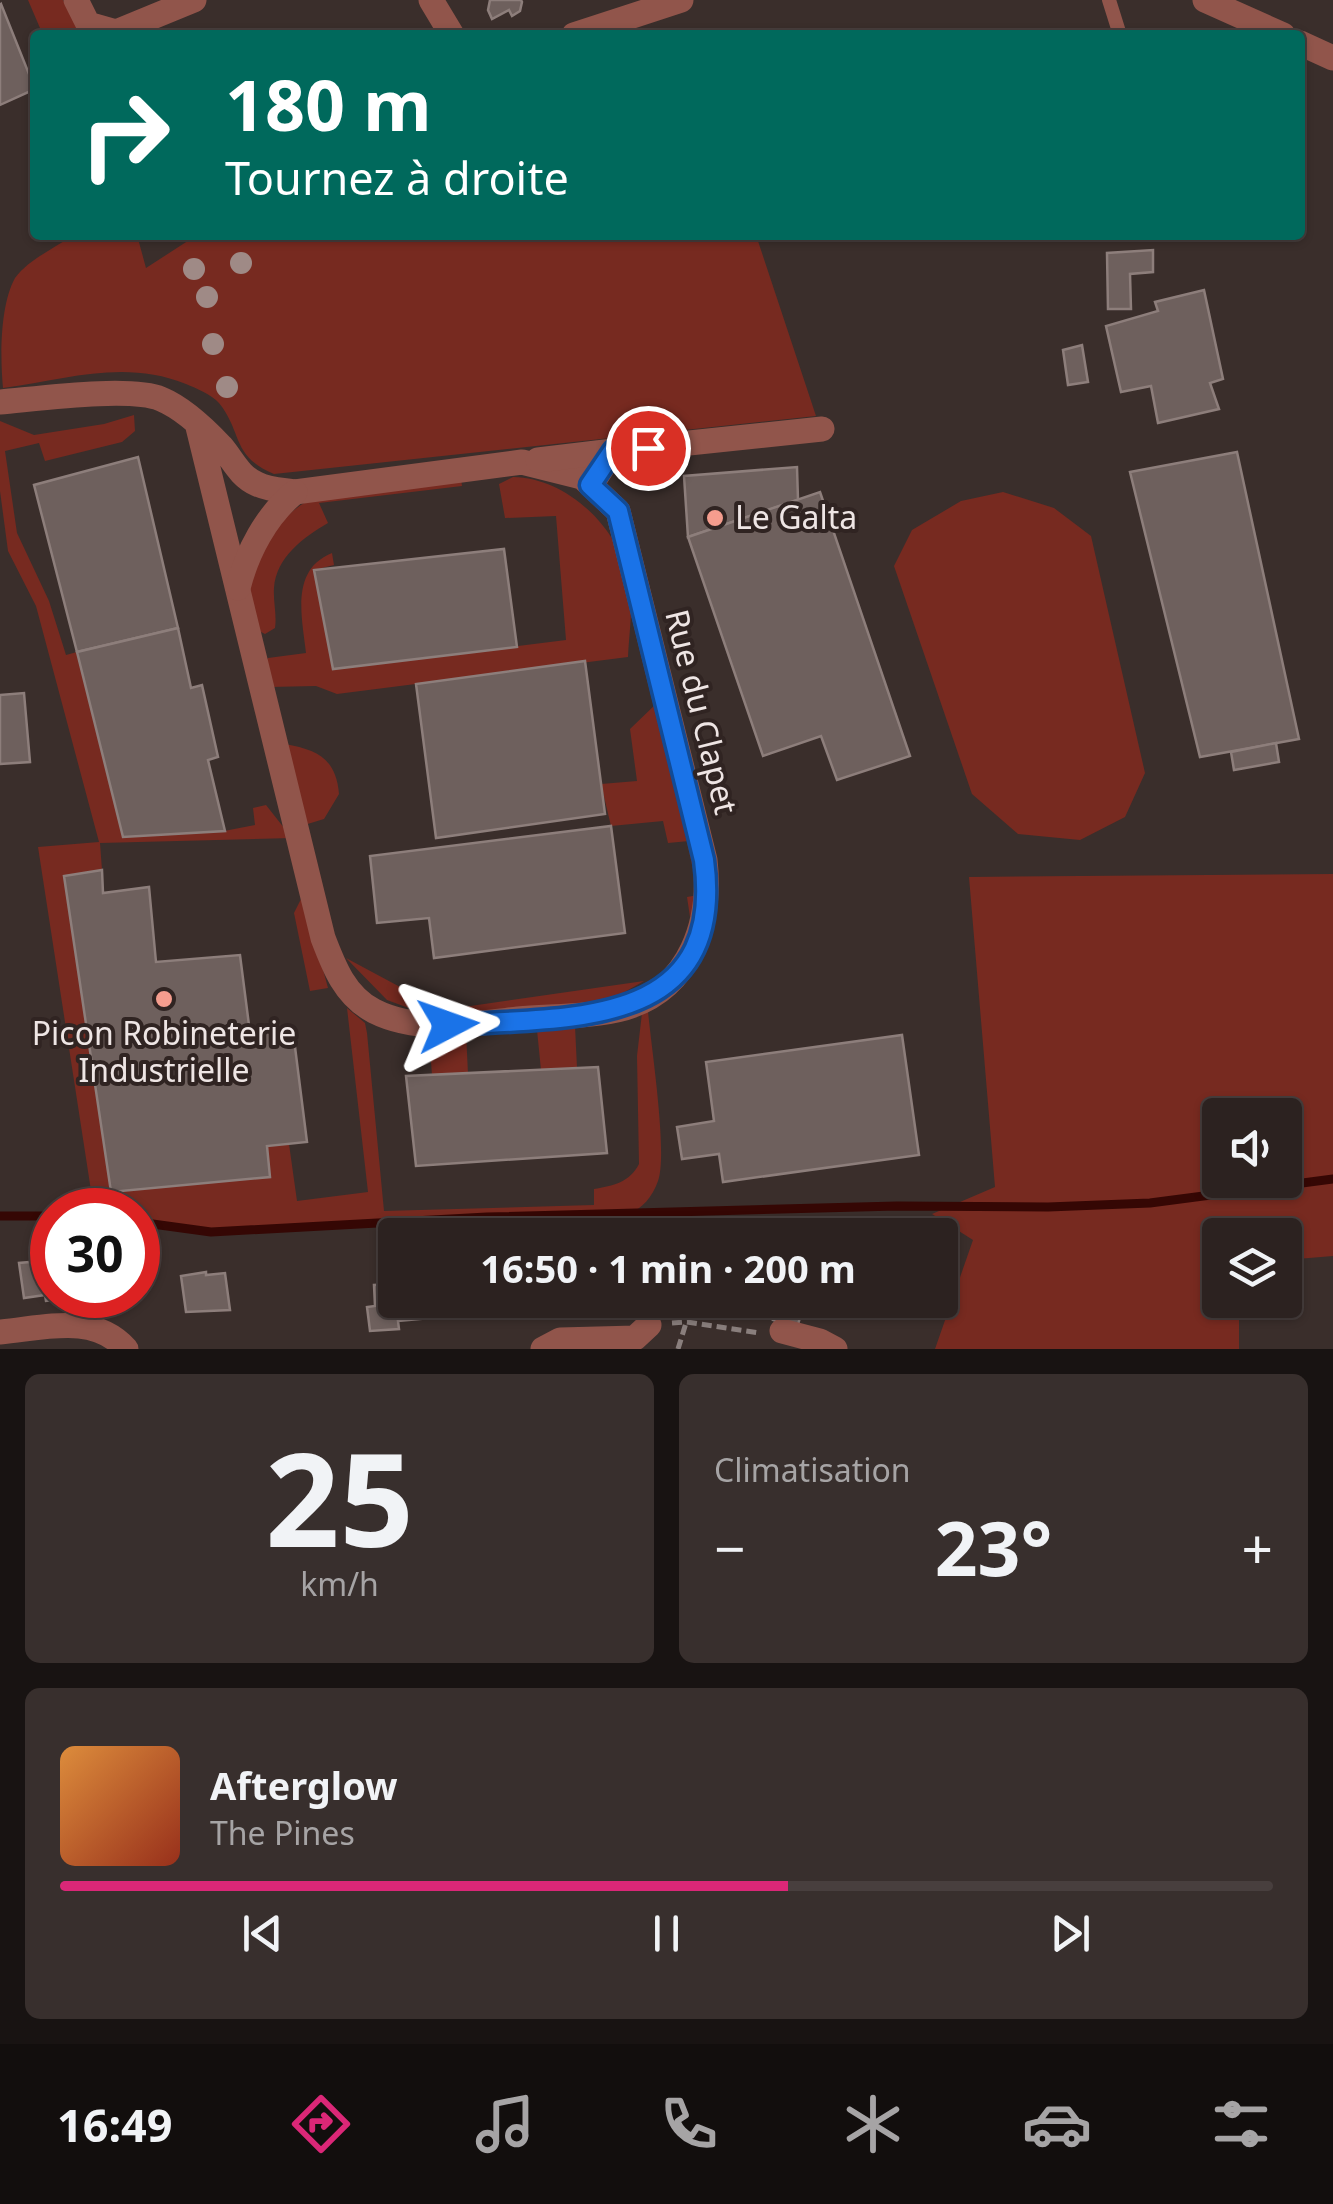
<!DOCTYPE html>
<html lang="fr">
<head>
<meta charset="utf-8">
<style>
	:root { --surface:#2c2220; --page:#382f2d; --text:#f1f3f6; --muted:#a6a4a5; --line:#483f3e; --accent:#db2777 }
	body { margin:0; font-family:"Noto Sans",sans-serif; background:var(--page); color:var(--text); height:100vh; display:flex; flex-direction:column; font-size:38px; white-space:nowrap }
	* { box-sizing:border-box; margin:0 }
	p { font-size:32px; color:var(--muted) }
	.icon { flex:none; width:55px; height:55px; fill:none; stroke:currentColor; stroke-width:2; stroke-linecap:round; stroke-linejoin:round }
	.map { position:relative; height:1349px; overflow:hidden }
	.panel { display:flex; flex-direction:column; gap:25px; padding:25px; background:#181312; flex:1 }
	.panel>* { flex:none }
	.banner { position:absolute; left:30px; top:30px; width:1275px; height:210px; border-radius:10px; box-shadow:0 2px 8px #0004,0 0 0 2px var(--line); background:#00695c; color:#fff; overflow:hidden }
	.controls { position:absolute; left:1202px; top:1098px; display:grid; gap:20px }
	.controls a { display:grid; place-items:center; width:100px; height:100px; border-radius:10px; background:var(--surface); box-shadow:0 2px 8px #0004,0 0 0 2px var(--line); font-size:50px }
	.speed { position:absolute; left:30px; top:1188px; display:flex; gap:20px; font-size:50px; font-weight:700; text-align:center }
	.speed>* { display:grid; place-content:center; width:130px; height:130px; border-radius:50%; background:var(--surface); box-shadow:0 2px 8px #0004,0 0 0 2px var(--line); line-height:1 }
	.speed .limit { border:15px solid #d22; background:#fff; color:#111 }
	.pin { position:absolute; display:grid; place-items:center; width:85px; height:85px; color:#fff; margin:-42px; border:5px solid #fff; border-radius:50%; box-shadow:0 2px 10px #0007 }
	.me { position:absolute; width:110px; margin:-55px; rotate:86deg; stroke-linejoin:round; filter:drop-shadow(0 0 8px #0008) }
	.turn { display:flex; align-items:center; gap:35px; height:210px; padding:0 30px; font-size:45px }
	.turn .icon { width:130px; height:130px; stroke-width:2.5 }
	.turn b { display:block; font-size:70px; line-height:85px }
	.big { font-size:75px; font-weight:700; line-height:1.1 }
	.panel .widget { flex:1; display:flex; flex-direction:column; justify-content:center; gap:15px; min-width:0; padding:0 35px; border-radius:15px; background:var(--page) }
	.panel .dial { align-items:center; gap:0 }
	.dial b { font-size:130px; line-height:1 }
	.song { display:flex; align-items:center; gap:30px }
	.cover { width:120px; height:120px; border-radius:15px; background:linear-gradient(135deg,hsl(30 70% 55%),hsl(10 70% 35%)) }
	.played { height:10px; border-radius:5px; background:linear-gradient(90deg,var(--accent) 60%,var(--line) 60%) }
	.keys { display:flex; justify-content:space-around; direction:ltr }
	.heat { display:flex; justify-content:space-between; align-items:center; font-size:55px; direction:ltr }
	.panel .tiles { flex:1; display:grid; gap:25px; grid-template-columns:1fr 1fr }
	.widget:last-child { grid-column:span 2 }
	.trip { position:absolute; left:378px; top:1218px; width:580px; height:100px; border-radius:10px; background:var(--surface); box-shadow:0 2px 8px #0004,0 0 0 2px var(--line); font-weight:700; line-height:100px; text-align:center }
	.tabs { display:flex; height:160px; justify-content:space-around; align-items:center; background:#120e0d; color:var(--muted) }
	.tabs .icon { width:70px; height:70px }
	.tabs .active { color:var(--accent) }
	.tabs b { font-size:45px; color:var(--text) }
	.map>svg:first-child { display:block }
</style>
</head>
<body>
<div class="map">
<svg width="1333" height="1349" viewBox="0 0 1333 1349">
	<rect width="100%" height="100%" fill="#3a2e2b"/>
	<g fill="#772a20" fill-rule="evenodd">
		<path d="M28,0H63L82,35H43Z"/>
		<path d="M73,235H137L146,268L197,235H756L816,416L274,474C231,456 243,433 219,403C212,395 196,388 186,384C125,359 67,379 3,388C0,357 0,305 15,278C29,259 54,249 73,235Z"/>
		<path d="M134,415L135,431L122,442L45,461L39,443L5,451L17,533L49,601L66,655L77,652L123,836L224,831L255,825L253,808L266,805L292,838L100,843L102,870L65,876L111,1192L269,1177L267,1146L289,1144L297,1201L368,1192L347,1008L365,1023L367,1033L384,1211L594,1205V1189C613,1186 630,1182 639,1164L637,1056L642,1013L648,1011C651,1046 668,1154 658,1181C652,1198 643,1207 628,1215L211,1232L138,1223V1210H94L38,847L99,842L36,606L8,551L0,491V421L34,435L104,424Z"/>
		<path d="M513,477C569,478 623,531 630,587C633,609 629,635 628,657L337,694L316,686L269,687L264,666L268,658L306,653C302,617 290,570 332,553L334,565L314,570L333,669L566,640L556,516L505,518L499,484Z"/>
		<path d="M461,479L462,486L319,503L328,523C304,537 276,557 274,588C273,601 277,615 275,628L265,634L259,631C256,621 251,611 250,601C245,562 283,506 320,496C362,485 417,484 461,479Z"/>
		<path d="M1003,492L1054,508L1091,536L1145,773L1125,817L1080,840L1018,834L972,794L894,566L912,530L961,501Z"/>
		<path d="M657,703L700,902L690,917L687,897L698,895L689,841L668,843L663,821L611,826L601,784L637,781L630,729Z"/>
		<path d="M285,744C318,750 336,759 339,794L324,819L301,826Z"/>
		<path d="M1333,874V1256L1285,1260V1235H1220V1300H1239V1349H935L973,1240L932,1214L995,1187L969,877ZM1220,1115H1285V1180H1220Z"/>
		<path d="M303,895L328,988L310,991L294,913Z"/>
		<path d="M346,958L443,1010L644,981L607,1002L448,1016L417,1011L387,1000Z"/>
		<path d="M575,1026L577,1068L541,1070L537,1030Z"/>
		<path d="M466,1032L468,1074L432,1075L429,1036Z"/>
	</g>
	<g fill="none" stroke-linecap="round" stroke-linejoin="round">
		<g stroke="#350704" stroke-width="9">
			<path d="M0,1216H52"/>
			<path d="M138,1222L211,1232L487,1217L897,1206L1048,1207L1150,1203L1333,1179"/>
		</g>
	</g>
	<g fill="#6e605d" stroke="#8d7e7b" stroke-width="2.5">
		<path d="M490,0H521L522,2L520,11L512,16L509,10L492,19L488,10Z"/>
		<path d="M1,4L35,89L0,105V5Z"/>
		<path d="M1153,250V272L1130,274L1131,309H1108L1107,253Z"/>
		<path d="M1204,290L1223,379L1210,383L1219,409L1158,423L1151,386L1121,392L1106,326L1158,311L1155,302Z"/>
		<path d="M1082,345L1088,382L1068,385L1063,350Z"/>
		<path d="M1237,452L1299,739L1200,757L1130,472Z"/>
		<path d="M138,457L178,628L77,652L34,485Z"/>
		<path d="M797,467L798,500L688,537L684,476Z"/>
		<path d="M820,492L910,756L837,780L821,736L763,756L688,537Z"/>
		<path d="M504,549L517,647L333,669L314,570Z"/>
		<path d="M178,628L191,688L202,685L218,757L208,760L225,831L123,837L77,652Z"/>
		<path d="M585,661L605,814L436,838L416,684Z"/>
		<path d="M24,693L30,762L0,764V695Z"/>
		<path d="M1276,743L1279,762L1234,770L1231,752Z"/>
		<path d="M611,826L625,933L434,958L429,918L377,923L370,856Z"/>
		<path d="M102,870L103,893L149,887L156,962L240,955L250,1033L293,1031L307,1142L267,1146L270,1177L111,1192L64,876Z"/>
		<path d="M902,1035L919,1155L723,1182L719,1154L682,1159L677,1127L714,1121L706,1062Z"/>
		<path d="M598,1067L607,1153L416,1166L406,1076Z"/>
		<path d="M52,1260V1295H63L64,1299L46,1301L45,1295L24,1298L19,1263Z"/>
		<path d="M206,1272V1275L225,1273L230,1310L186,1312L181,1276Z"/>
		<path d="M395,1284V1300H439L440,1317L398,1321L399,1329L370,1331L367,1307L375,1306L374,1285Z"/>
		<path d="M548,1300H588L584,1311Z"/>
		<path d="M840,1300H887L882,1315Z"/>
		<path d="M887,1300H931L925,1318L886,1305Z"/>
		<path d="M778,1306L801,1314L797,1328L773,1320Z"/>
	</g>
	<g fill="none" stroke-linecap="round" stroke-linejoin="round">
		<g stroke="#8a7f7d" stroke-width="5" stroke-dasharray="10 5" stroke-linecap="butt">
			<path d="M672,1323L687,1322L759,1333"/>
			<path d="M678,1349L686,1323"/>
		</g>
		<path stroke="#91554b" stroke-width="14" d="M1109,0L1120,35"/>
		<g stroke="#91554b" stroke-width="25">
			<path d="M76,0L88,24L116,32L194,0"/>
			<path d="M0,402C36,399 130,386 161,399C183,408 204,428 221,446C233,460 239,476 257,484C269,490 282,490 295,492L522,462L582,477L618,511L705,860C712,921 691,988 625,1008C593,1017 552,1016 518,1019C473,1024 417,1033 374,1011C345,996 334,967 323,938L197,423"/>
			<path d="M538,460L613,451"/>
			<path d="M591,485L613,451L822,429"/>
			<path d="M238,588C247,552 266,516 295,492"/>
			<path d="M782,1331L820,1341L835,1349"/>
			<path d="M0,1332C45,1328 94,1313 126,1349"/>
			<path d="M543,1349L560,1340L635,1338L649,1325"/>
		</g>
		<g stroke="#91554b" stroke-width="25">
			<path d="M431,0L452,35"/>
			<path d="M1205,0L1283,35"/>
			<path d="M574,35L681,0"/>
			<path d="M1300,43L1333,58"/>
		</g>
	</g>
	<g fill="#9f8a86">
		<circle cx="241" cy="263" r="11"/>
		<circle cx="194" cy="269" r="11"/>
		<circle cx="207" cy="297" r="11"/>
		<circle cx="213" cy="344" r="11"/>
		<circle cx="227" cy="387" r="11"/>
	</g>
	<g fill="none" stroke-linecap="round" stroke-linejoin="round">
		<g stroke="#114b97" stroke-width="25">
			<path id="route" d="M448,1025C568,1017 727,1030 704,860L618,511L590,485L613,451L648,448"/>
		</g>
		<use href="#route" stroke="#1a73e8" stroke-width="18"/>
	</g>
	<g fill="#f59d8e" stroke="#302422" stroke-width="4">
		<circle cx="715" cy="518" r="10"/>
		<circle cx="164" cy="999" r="10"/>
	</g>
	<g text-anchor="middle" stroke-width="8" stroke-linejoin="round" paint-order="stroke">
		<g font-size="32" fill="#eee5e4" stroke="#302422" text-anchor="start">
			<text x="735" y="529">Le Galta</text>
			<text x="164" y="1045" text-anchor="middle">Picon Robineterie<tspan x="164" dy="37">Industrielle</tspan></text>
		</g>
		<g font-size="32" fill="#eee5e4" stroke="#302422">
			<text transform="translate(701 712) rotate(76)" y="11">Rue du Clapet</text>
		</g>
	</g>
</svg>
<div class="controls">
<a><svg class="icon" aria-label="sound" viewBox="0 0 24 24"><path d="M4 9h4l5-4v14l-5-4H4zM17 9q2 3 0 6"/></svg></a>
<a><svg class="icon" aria-label="layers" viewBox="0 0 24 24"><path d="M12 4l9 5-9 5-9-5zM3 14l9 5 9-5"/></svg></a>
</div>
<div class="speed"><div class="limit">30</div></div>
<div class="pin" style="left:648px;top:448px;background:#d93025"><svg class="icon" aria-label="arrive" viewBox="0 0 24 24"><path d="M6 21V4h12l-3 4 3 4H6"/></svg></div>
<svg class="me" style="left:448px;top:1025px" viewBox="-20 -20 40 40"><path d="M0-17L14 15 0 8-14 15z" fill="#1a73e8" stroke="#fff" stroke-width="4"/></svg>
<div class="trip">16:50 · 1 min · 200 m</div>
<div class="banner">
<div class="turn"><svg class="icon" aria-label="right" viewBox="0 0 24 24"><path d="M7 20v-9h11M14 6l5 5-5 5"/></svg><div><b>180 m</b>Tournez à droite</div></div>
</div>
</div>
<section class="panel">
<div class="tiles">
<div class="widget dial"><b>25</b><p>km/h</p></div>
<div class="widget"><p>Climatisation</p>
<div class="heat"><a>−</a><b class="big">23°</b><a>+</a></div>
</div>
<div class="widget">
<div class="song"><i class="cover"></i><div><b>Afterglow</b><p>The Pines</p></div></div>
<div class="played"></div>
<div class="keys"><svg class="icon" aria-label="previous" viewBox="0 0 24 24"><path d="M18 5L8 12l10 7zM5 5v14"/></svg><svg class="icon" aria-label="pause" viewBox="0 0 24 24"><path d="M8 5v14M16 5v14"/></svg><svg class="icon" aria-label="next" viewBox="0 0 24 24"><path d="M6 5l10 7-10 7zM19 5v14"/></svg></div>
</div>
</div>
</section>
<nav class="tabs">
<b>16:49</b>
<svg class="icon active" aria-label="directions" viewBox="0 0 24 24"><path d="M12 3l9 9-9 9-9-9zM9 14v-3h6M13 9l2 2-2 2"/></svg>
<svg class="icon" aria-label="music" viewBox="0 0 24 24"><path d="M9 18V5l10-2v13"/><circle cx="6" cy="18" r="3"/><circle cx="16" cy="16" r="3"/></svg>
<svg class="icon" aria-label="phone" viewBox="0 0 24 24"><path d="M5 4h4l2 5-3 2q2 4 5 5l2-3 5 2v4C11 20 4 13 5 4z"/></svg>
<svg class="icon" aria-label="climate" viewBox="0 0 24 24"><path d="M12 3v18M4 7l16 10M4 17L20 7"/></svg>
<svg class="icon" aria-label="car" viewBox="0 0 24 24"><path d="M5 17H2v-5l4-1 3-4h7l3 4 3 1v5h-3M9 17h6M6 11h13"/><circle cx="7" cy="17" r="2"/><circle cx="17" cy="17" r="2"/></svg>
<svg class="icon" aria-label="filters" viewBox="0 0 24 24"><path d="M4 7h16M4 17h16"/><circle cx="9" cy="7" r="2"/><circle cx="15" cy="17" r="2"/></svg>
</nav>
</body>
</html>
